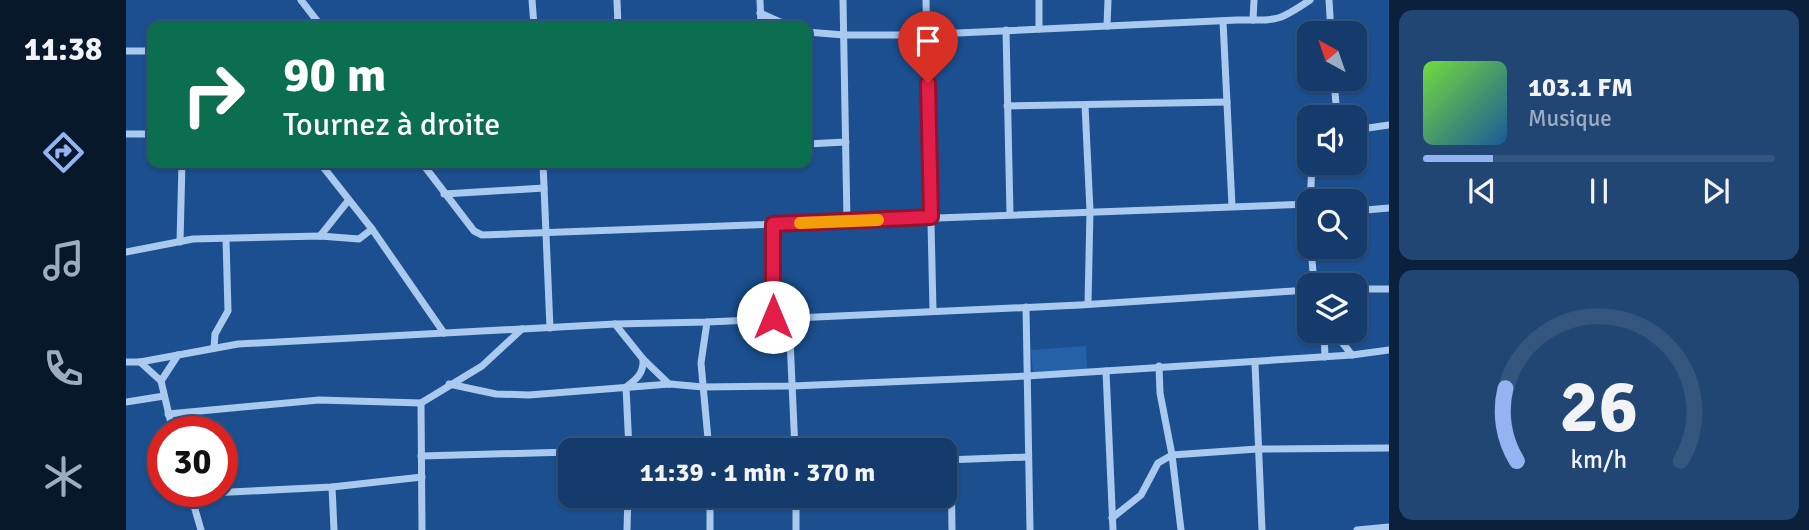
<!DOCTYPE html>
<html lang="fr">
<head>
<meta charset="utf-8">
<style>
	:root { --surface:#143b6b; --page:#214673; --text:#f1f3f6; --muted:#9dadc1; --line:#33557e; --accent:#95b2f1 }
	body { margin:0; font-family:Signika,sans-serif; background:var(--page); color:var(--text); height:100vh; display:flex; flex-direction:column; font-size:26px; white-space:nowrap }
	* { box-sizing:border-box; margin:0 }
	p { font-size:23px; color:var(--muted) }
	.icon { flex:none; width:38px; height:38px; fill:none; stroke:currentColor; stroke-width:2; stroke-linecap:round; stroke-linejoin:round }
	.map { position:relative; flex:1; overflow:hidden }
	.sheet { display:flex; flex-direction:column; gap:10px; padding:10px; background:#0b203b; width:420px }
	.sheet>* { flex:none }
	.guide { position:absolute; left:21px; top:21px; width:665px; height:147px; border-radius:14px; box-shadow:0 2px 5px #0004,0 0 0 2px var(--line); background:#0b6e4f; color:#fff; overflow:hidden }
	.needle { width:46px; rotate:320deg }
	.fabs { position:absolute; left:1171px; top:21px; display:grid; gap:14px }
	.fabs a { display:grid; place-items:center; width:70px; height:70px; border-radius:14px; background:var(--surface); box-shadow:0 2px 5px #0004,0 0 0 2px var(--line); font-size:35px }
	.speed { position:absolute; left:21px; top:416px; display:flex; gap:14px; font-size:35px; font-weight:700; text-align:center }
	.speed>* { display:grid; place-content:center; width:91px; height:91px; border-radius:50%; background:var(--surface); box-shadow:0 2px 5px #0004,0 0 0 2px var(--line); line-height:1 }
	.speed .limit { border:10px solid #d22; background:#fff; color:#111 }
	.pin { position:absolute; display:grid; place-items:center; width:60px; height:60px; color:#fff; margin:-72px -30px; border-radius:50% 50% 50% 0; rotate:-45deg; box-shadow:0 0 7px #0007 }
	.pin .icon { rotate:45deg }
	.me { position:absolute; width:77px; margin:-38px; rotate:0deg; stroke-linejoin:round; filter:drop-shadow(0 0 5px #0008) }
	.turn { display:flex; align-items:center; gap:24px; height:147px; padding:0 21px; font-size:32px }
	.turn .icon { width:91px; height:91px; stroke-width:2.5 }
	.turn b { display:block; font-size:49px; line-height:60px }
	.sheet .card { flex:1; display:flex; flex-direction:column; justify-content:center; gap:10px; min-width:0; padding:0 24px; border-radius:14px; background:var(--page) }
	.sheet .dial { align-items:center; gap:0 }
	.dial svg { height:182px; overflow:visible; fill:none; stroke:var(--line); stroke-width:7; stroke-linecap:round; text-anchor:middle }
	.dial text { fill:var(--text); stroke:none }
	.song { display:flex; align-items:center; gap:21px }
	.cover { width:84px; height:84px; border-radius:10px; background:linear-gradient(135deg,hsl(100 70% 55%),hsl(210 70% 35%)) }
	.played { height:7px; border-radius:4px; background:linear-gradient(90deg,var(--accent) 20%,var(--line) 20%) }
	.keys { display:flex; justify-content:space-around; direction:ltr }
	.trip { position:absolute; left:432px; top:438px; width:399px; height:70px; border-radius:14px; background:var(--surface); box-shadow:0 2px 5px #0004,0 0 0 2px var(--line); font-weight:700; line-height:70px; text-align:center }
	main { display:flex; flex:1; min-height:0 }
	.tabs { display:flex; flex-direction:column; width:126px; justify-content:space-around; align-items:center; background:#08182b; color:var(--muted) }
	.tabs .icon { width:49px; height:49px }
	.tabs .selected { color:var(--accent) }
	.tabs b { font-size:32px; color:var(--text) }
	.map>svg:first-child { display:block }
</style>
</head>
<body>
<main>
<nav class="tabs">
<b>11:38</b>
<svg class="icon selected" aria-label="directions" viewBox="0 0 24 24"><path d="M12 3l9 9-9 9-9-9zM9 14v-3h6M13 9l2 2-2 2"/></svg>
<svg class="icon" aria-label="music" viewBox="0 0 24 24"><path d="M9 18V5l10-2v13"/><circle cx="6" cy="18" r="3"/><circle cx="16" cy="16" r="3"/></svg>
<svg class="icon" aria-label="phone" viewBox="0 0 24 24"><path d="M5 4h4l2 5-3 2q2 4 5 5l2-3 5 2v4C11 20 4 13 5 4z"/></svg>
<svg class="icon" aria-label="climate" viewBox="0 0 24 24"><path d="M12 3v18M4 7l16 10M4 17L20 7"/></svg>
</nav>
<div class="map">
<svg width="1263" height="530" viewBox="0 0 1263 530">
	<rect width="100%" height="100%" fill="#1b4f8f"/>
	<path fill="#2461a8" d="M960,346L961,370L907,374L905,350Z"/>
	<g fill="none" stroke-linecap="round" stroke-linejoin="round">
		<g stroke="#a9c9ee" stroke-width="7">
			<path d="M175,0L195,26"/>
			<path d="M406,0L408,26"/>
			<path d="M491,0L492,26"/>
			<path d="M634,0L635,26"/>
			<path d="M717,0L721,221"/>
			<path d="M800,0L807,311"/>
			<path d="M913,0V29"/>
			<path d="M1203,0L1205,33"/>
			<path d="M634,13L663,26"/>
			<path d="M1127,20L1128,0"/>
			<path d="M1097,21L1106,206"/>
			<path d="M981,26L982,0"/>
			<path d="M880,30L884,214"/>
			<path d="M681,32L718,35H788L1111,20C1151,20 1150,23 1184,0"/>
			<path d="M0,51H26"/>
			<path d="M1208,79L1211,117"/>
			<path d="M959,105L964,211L962,304"/>
			<path d="M881,106L1101,102"/>
			<path d="M1228,130L1263,125"/>
			<path d="M0,134H26"/>
			<path d="M681,144L720,142"/>
			<path d="M194,163L246,229L318,333"/>
			<path d="M296,163L348,231L356,235L1183,204"/>
			<path d="M417,163L424,328"/>
			<path d="M318,194L418,188"/>
			<path d="M1228,211L1263,208"/>
			<path d="M1183,229L1186,163"/>
			<path d="M194,236L222,201"/>
			<path d="M54,242L56,163"/>
			<path d="M1185,247L1188,285"/>
			<path d="M0,252L67,239L194,236L233,239L246,229"/>
			<path d="M1228,289H1263"/>
			<path d="M900,307L904,530"/>
			<path d="M663,317L669,450"/>
			<path d="M647,318V224"/>
			<path d="M581,322L575,363L583,450"/>
			<path d="M489,324L517,359L543,384"/>
			<path d="M1198,331L1199,357"/>
			<path d="M1207,331L1226,355L1263,350"/>
			<path d="M88,348L89,334L102,311L100,239"/>
			<path d="M0,362H14L112,344L489,324L581,322L954,305L1183,290"/>
			<path d="M14,362L35,381L47,432"/>
			<path d="M1129,363L1136,530"/>
			<path d="M1033,366L1034,393L1046,455L1055,530"/>
			<path d="M980,371L987,530"/>
			<path d="M35,381L52,355"/>
			<path d="M323,384L370,394L403,395L544,384L577,387L666,386L901,376L1226,355"/>
			<path d="M0,402L38,396"/>
			<path d="M295,403L296,530"/>
			<path d="M42,414L193,400L295,403L356,366L396,329"/>
			<path d="M503,450L500,387C511,379 518,373 517,359"/>
			<path d="M295,456L444,452"/>
			<path d="M819,460L902,457"/>
			<path d="M825,460L826,530"/>
			<path d="M206,487L208,530"/>
			<path d="M64,492L75,530"/>
			<path d="M65,494L206,487L296,477"/>
			<path d="M584,495V530"/>
			<path d="M670,495V530"/>
			<path d="M986,518L1015,495L1032,463L1046,455L1131,449L1263,448"/>
			<path d="M501,530L502,495"/>
			<path d="M1231,530L1263,527"/>
		</g>
	</g>
	<g fill="none" stroke-linecap="round" stroke-linejoin="round">
		<g stroke="#92132f" stroke-width="18">
			<path id="route" d="M647,317V224L805,217L802,83"/>
		</g>
		<use href="#route" stroke="#e11d48" stroke-width="12"/>
		<path stroke="#f59e0b" stroke-width="12" d="M674,223L752,220"/>
	</g>
</svg>
<div class="fabs">
<a><svg class="needle" viewBox="-14 -14 28 28"><path d="M0-13l5 13h-10z" fill="#e53935"/><path d="M0 13l5-13h-10z" fill="#9dadc1"/></svg></a>
<a><svg class="icon" aria-label="sound" viewBox="0 0 24 24"><path d="M4 9h4l5-4v14l-5-4H4zM17 9q2 3 0 6"/></svg></a>
<a><svg class="icon" aria-label="search" viewBox="0 0 24 24"><circle cx="10" cy="10" r="6"/><path d="M15 15l6 6"/></svg></a>
<a><svg class="icon" aria-label="layers" viewBox="0 0 24 24"><path d="M12 4l9 5-9 5-9-5zM3 14l9 5 9-5"/></svg></a>
</div>
<div class="speed"><div class="limit">30</div></div>
<div class="pin" style="left:802px;top:83px;background:#d93025"><svg class="icon" aria-label="arrive" viewBox="0 0 24 24"><path d="M6 21V4h12l-3 4 3 4H6"/></svg></div>
<svg class="me" style="left:647px;top:317px" viewBox="-20 -20 40 40"><circle r="19" fill="#fff"/><path d="M0-13L10 11 0 6-10 11z" fill="#e11d48"/></svg>
<div class="trip">11:39 · 1 min · 370 m</div>
<div class="guide">
<div class="turn"><svg class="icon" aria-label="right" viewBox="0 0 24 24"><path d="M7 20v-9h11M14 6l5 5-5 5"/></svg><div><b>90 m</b>Tournez à droite</div></div>
</div>
</div>
<section class="sheet">
<div class="card">
<div class="song"><i class="cover"></i><div><b>103.1 FM</b><p>Musique</p></div></div>
<div class="played"></div>
<div class="keys"><svg class="icon" aria-label="previous" viewBox="0 0 24 24"><path d="M18 5L8 12l10 7zM5 5v14"/></svg><svg class="icon" aria-label="pause" viewBox="0 0 24 24"><path d="M8 5v14M16 5v14"/></svg><svg class="icon" aria-label="next" viewBox="0 0 24 24"><path d="M6 5l10 7-10 7zM19 5v14"/></svg></div>
</div>
<div class="card dial"><svg viewBox="0 0 100 80">
<path d="M14 69A42 42 0 1 1 86 69"/>
<path d="M14 69A42 42 0 0 1 9 37" stroke="#95b2f1"/>
<text x="50" y="56" font-size="32" font-weight="700">26</text>
<text x="50" y="72" font-size="11">km/h</text>
</svg></div>
</section>
</main>
</body>
</html>
